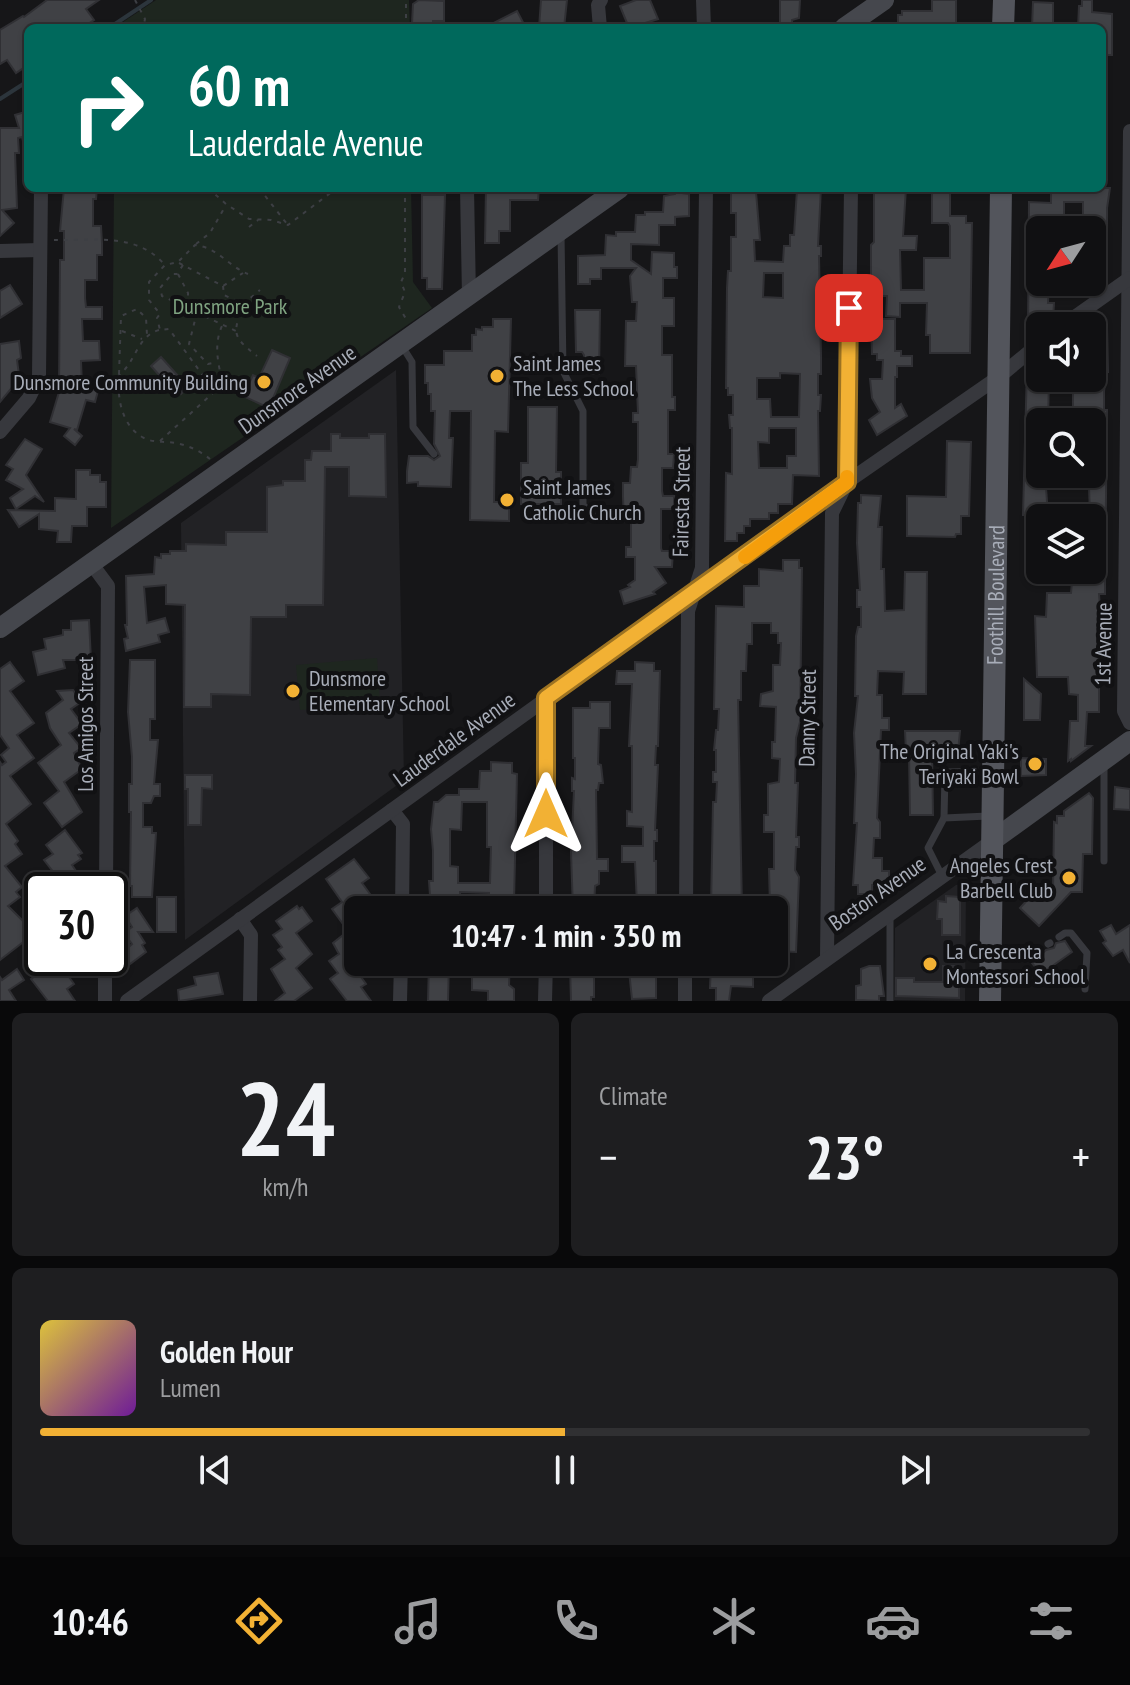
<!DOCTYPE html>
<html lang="en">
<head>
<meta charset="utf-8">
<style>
	:root { --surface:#101012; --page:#1e1e20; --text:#f1f3f6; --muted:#9c9d9f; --line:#303032; --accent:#f2b134 }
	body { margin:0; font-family:"PT Sans Narrow",sans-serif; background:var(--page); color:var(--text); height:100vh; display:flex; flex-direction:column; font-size:30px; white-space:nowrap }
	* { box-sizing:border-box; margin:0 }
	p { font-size:26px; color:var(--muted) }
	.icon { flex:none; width:44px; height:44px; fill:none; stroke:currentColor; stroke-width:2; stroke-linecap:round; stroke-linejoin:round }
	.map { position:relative; height:1001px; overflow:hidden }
	.drawer { display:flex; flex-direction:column; gap:12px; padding:12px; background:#09090a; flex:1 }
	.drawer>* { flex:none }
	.top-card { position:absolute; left:24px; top:24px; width:1082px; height:168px; border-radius:12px; box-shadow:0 2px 6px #0004,0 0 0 2px var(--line); background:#00695c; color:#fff; overflow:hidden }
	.needle { width:52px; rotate:234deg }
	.controls { position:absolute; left:1026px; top:216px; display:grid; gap:16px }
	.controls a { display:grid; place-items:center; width:80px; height:80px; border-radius:12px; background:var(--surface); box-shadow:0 2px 6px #0004,0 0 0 2px var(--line); font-size:40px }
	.speed { position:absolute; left:24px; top:872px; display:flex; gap:16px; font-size:40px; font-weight:700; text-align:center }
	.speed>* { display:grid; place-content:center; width:104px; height:104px; border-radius:50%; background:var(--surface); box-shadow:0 2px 6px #0004,0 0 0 2px var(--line); line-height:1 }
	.speed .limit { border:4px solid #111; border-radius:12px; background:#fff; color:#111 }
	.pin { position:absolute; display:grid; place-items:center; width:68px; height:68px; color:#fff; margin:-34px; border-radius:16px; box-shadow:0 4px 12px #0006 }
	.me { position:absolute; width:88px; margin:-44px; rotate:0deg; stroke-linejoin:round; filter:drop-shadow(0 0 6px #0008) }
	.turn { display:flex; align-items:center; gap:28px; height:168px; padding:0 32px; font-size:36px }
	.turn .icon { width:104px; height:104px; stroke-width:2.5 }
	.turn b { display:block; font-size:56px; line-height:68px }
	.big { font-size:60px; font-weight:700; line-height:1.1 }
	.drawer .tile { flex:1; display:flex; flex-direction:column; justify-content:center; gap:12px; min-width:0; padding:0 28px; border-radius:12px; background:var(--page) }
	.drawer .dial { align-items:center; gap:0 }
	.dial b { font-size:104px; line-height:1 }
	.song { display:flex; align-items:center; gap:24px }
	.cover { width:96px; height:96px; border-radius:12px; background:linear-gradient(135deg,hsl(50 70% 55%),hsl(280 70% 35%)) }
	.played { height:8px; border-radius:4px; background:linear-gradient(90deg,var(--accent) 50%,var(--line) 50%) }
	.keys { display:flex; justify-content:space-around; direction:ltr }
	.heat { display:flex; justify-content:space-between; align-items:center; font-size:44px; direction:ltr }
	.drawer .tiles { flex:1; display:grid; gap:12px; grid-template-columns:1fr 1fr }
	.tile:last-child { grid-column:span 2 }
	.trip { position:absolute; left:344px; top:896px; width:444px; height:80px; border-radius:12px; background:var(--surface); box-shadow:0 2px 6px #0004,0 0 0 2px var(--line); font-weight:700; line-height:80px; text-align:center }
	.tab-bar { display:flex; height:128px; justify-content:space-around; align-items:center; background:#060607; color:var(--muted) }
	.tab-bar .icon { width:56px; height:56px }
	.tab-bar .active { color:var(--accent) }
	.tab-bar b { font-size:36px; color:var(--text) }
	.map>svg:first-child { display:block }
</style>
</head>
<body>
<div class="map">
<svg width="1130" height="1001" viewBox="0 0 1130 1001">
	<rect width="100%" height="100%" fill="#161618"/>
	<g fill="#222225">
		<path d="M396,370L404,780L185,940L181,523Z"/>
		<path d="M961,884L966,887L965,1001L894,1000L895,928L956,885Z"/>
	</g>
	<g fill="#1e261f">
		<path d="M156,0H409L410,28H114Z"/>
		<path d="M114,188H411L413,282L432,308L111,528Z"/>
		<path d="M377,658L380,703L300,710L296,665Z"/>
	</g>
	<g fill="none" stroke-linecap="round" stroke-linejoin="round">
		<g stroke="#2c353c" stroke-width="4">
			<path d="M109,28L151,0"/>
			<path d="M0,99L28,81"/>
		</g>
	</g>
	<g fill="#404145" stroke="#303034" stroke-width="2" fill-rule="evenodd">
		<path d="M47,0H99L86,9L94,20L82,28H28V65L16,73L7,60L0,64V30L23,16L24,17Z"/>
		<path d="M419,0L444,1V21H433V25L412,24L413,4Z"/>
		<path d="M541,0H567L564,28H539Z"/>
		<path d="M636,0H650L658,19L629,28L620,6Z"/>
		<path d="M780,0H800L799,18L792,20V25H780Z"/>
		<path d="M932,0H956V25L898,28V15H902V11H932Z"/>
		<path d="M1082,0H1092V12L1112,14V55H1102V28H1078L1079,6H1082Z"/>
		<path d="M1033,2L1053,3V28H1032Z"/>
		<path d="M517,11L526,28H484Z"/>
		<path d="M28,111V149H25L22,137L18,138L19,153H15L17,208L2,210L14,223L0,236V128H19L15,115Z"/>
		<path d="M64,188H97L96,199H93V226H101L102,243V255H97V280H85V298L86,307H102V319H82L83,341H99L100,360L81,361L82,386L98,391L95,402L86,400L77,430L74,429L82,436L75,445L64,436L70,428L50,422L59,392L60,260H64V231H60Z"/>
		<path d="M486,188H539L538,200H510V231H499V243H485Z"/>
		<path d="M808,188H821L818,246H821V256H819L821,355V374H818V395H821L820,411H818L819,476L793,475L792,504H778V513H769V519H750V526H744V533H737V541H725L726,473L732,474V428H730L729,415H733V395H728V388H726L727,288L728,271H731V237H736V213H731V191L756,192L760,240H754L755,261L783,262L784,246H790V235H794L797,190L808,191ZM764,273H783V298L763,297ZM780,373L800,374L799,417H771L770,399H757V378H780ZM769,428H796V456H787V468H759L758,442L769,443Z"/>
		<path d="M874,188H906L903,236H917L916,250H900L901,290H924V258H950V226L948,223H932V188H950V216H966V223H972L970,353H930V335H926L927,303H900V317L886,316L887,296H874V288H871V245L874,242Z"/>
		<path d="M1051,188H1110L1107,208V258H1092V230H1083V202H1064V219H1052L1051,230H1040V282H1049L1048,303H1054L1053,320L1045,326H1040V330H1028L1029,202L1051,203Z"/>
		<path d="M675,192L689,194V216L675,217V225H659V245L631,244V260L651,274L652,252L674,253V267H677V278H663V298H674V326H662V355H672V397H675V410H668V454H674L673,468H662V491L663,496H674V509H661V548L662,551H673L672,567H655L666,583L653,592L655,594L624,604L620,591L630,587L628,585L635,580V557H626V547H631V522H624L623,497V483H630L631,467H637L638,459V422H633V413H638L636,366H625L626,321H636L637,302H632L630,276L636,268H601V279H590V284H578V256L605,255L606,235L616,236V232H635L636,215H645V212H663L664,196L675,194Z"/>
		<path d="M422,195H445L442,289H427V278H422Z"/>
		<path d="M10,285L22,304L0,318V291Z"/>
		<path d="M575,310H600L599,374L583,373L584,355L582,352H576Z"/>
		<path d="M493,319H511L508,432L495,431L494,502H509V521L470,520L471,411H450L449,438H453L451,487L418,486V482L407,483V471L409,456H428L434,460L440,456L434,444L435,411H431V394H428V383H425V365H444V351H472V335H476V329L482,330V327H493Z"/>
		<path d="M871,319H895V351H901V356H912V366H897V377H895V408L901,404L907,416L877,435L869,420L880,412L872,398L870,379H882L883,360H877V354H872Z"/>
		<path d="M1092,326H1107L1108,372H1106L1104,392V410H1107L1105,586V594H1099L1103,648H1099V712H1087L1085,746H1091L1071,761V759L1068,761L1070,721H1078V695L1069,694L1068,677H1037L1035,616L1046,617L1047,593H1071L1073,570H1092L1089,487L1072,488V474H1092V422H1076V417H1073V392H1080V379H1092Z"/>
		<path d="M19,341L21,358L17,360L19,375L15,384L0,402V344Z"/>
		<path d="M272,350L290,358L269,408L243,396L253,375L259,378Z"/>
		<path d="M161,357L188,387L181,394L172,383L169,386L151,366Z"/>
		<path d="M1040,357V378H1049L1048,422H1040V474H1045L1048,515H1023L1027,367Z"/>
		<path d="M528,407H557L556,472H561V504H521V463H528Z"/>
		<path d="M331,434H340V438H369V434H385L386,497L349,496V467H325L323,605H286V617H251L250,695L211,694V707H184L185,605L166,604V585L144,587L147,623L165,618L169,632L158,635L160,642L126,651L124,639L128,638L125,625H127L126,576L154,574L155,557L161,558V554H170V551H186V544L226,545V532H267V487L283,485V481H305V460H311L312,451H331Z"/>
		<path d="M25,439L42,449L26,475L44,502L35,496L16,509L10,498L23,489L6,480L13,469L6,465Z"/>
		<path d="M947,441L971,442L969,516H961V534H956L955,537L907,536V496L946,497Z"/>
		<path d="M76,470H90V475H100V482H106V507H87V526H72L71,542H57L58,531L39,529V514L19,527L8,510L55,511V498L76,499Z"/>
		<path d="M861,495L881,496L878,527H882L881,569H884L885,611L904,610L905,572H927L926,694H903L904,672L878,671L877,695H882V718H889V730H881L877,818L880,822V838H874L873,858H882V871H889V885H872V894H858V885H853L857,823H854L856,774L854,733L858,696H855L856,636L858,627H861V607H857V590H860L857,543L858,503H861Z"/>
		<path d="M783,560H799V568H802L800,722L796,738L795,783H798L796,837H799V847H796L795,870L799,877L796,952L777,951V907H770L769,869H774V832H764V815H768V784L779,782L780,759L772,758V742H775L776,707L760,706L761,694L773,691V665H780L781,643H778V633H771V623H752V644H747L746,671H741V700H738L742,909H711L713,802H716L717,782H713V772H716V750H714L716,730H718L719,709H714L716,606L744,607V586H759V569L783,571Z"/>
		<path d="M89,620L91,660H63L65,668L38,675L33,652L46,649L44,639L63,635V630H71V621Z"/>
		<path d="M130,660H155V719H150V740H158L154,784H160V796H154L151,803H143V827H152V833H156L152,897H132V886H130L131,812H129V784H132V757L128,712Z"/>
		<path d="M10,662L24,681L10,691L34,723L17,735L34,758L10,776L31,804L6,824L18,841L15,844L22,854L5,866L22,887L16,892L20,897L8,906L35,933L0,960V762L2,765L6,762L1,755L9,748L0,735V669Z"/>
		<path d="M635,662L654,663V671H660L658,746H656L655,765H658L655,830H657V841H654V861H656V910H643L644,904H637L635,862H622V846H643V827L627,826V811L632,812V746H629L632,684H616L617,671H635Z"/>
		<path d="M1024,679L1041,694L1040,720H1024Z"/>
		<path d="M73,690L81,702L71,709L82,724L69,733L81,748L74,753L82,769L64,782L82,812L62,827L44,803L59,791L38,763L61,745L50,728L46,713L63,700L57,691Z"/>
		<path d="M590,702H610V728H599L598,764L601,765L603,783H599L598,790H596L597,859H608V871H599V884L595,886L594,910H573L571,852L574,791H572V778L575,779V758H573V708H590Z"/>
		<path d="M905,731H960L958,752H932L933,815H910L909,752H906Z"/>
		<path d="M1021,758L1046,759V775L1021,776Z"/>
		<path d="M491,762L512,763V773L517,774L514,901H508L507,910H495V896L489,895V893L460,892V910H431L429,881H433V851L431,829L434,802H438L446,795H459V789H479L480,771H491ZM462,802H487V847H491L490,883H458V867L450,866V829L461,830Z"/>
		<path d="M185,775H212V789L202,788L201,825H188V789H185Z"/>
		<path d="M1115,787L1130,789V810L1114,809Z"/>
		<path d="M1089,793L1093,798L1092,854H1083L1082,892H1071L1039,926L1020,908L1043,883L1053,892L1054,822L1057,823V816H1064V811Z"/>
		<path d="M65,830L82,853L78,855L81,859L72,865L80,877V881L74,885L77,890H40L58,878L44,860L53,854L46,845Z"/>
		<path d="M354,859L369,878L362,883L370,894L359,904L364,910H358V962H372L359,974L366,984L361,987L371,1001H347L330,979L338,973L329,961L339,954L333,943L348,931L332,909L342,902L326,879Z"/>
		<path d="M946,896L960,897V935H942V919H937L938,901L946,902Z"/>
		<rect x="157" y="897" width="19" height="35"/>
		<path d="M297,906L299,909L302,907L312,921L296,933L312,954L296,968L312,988L294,1001H275L285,993L271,969L285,959L278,950L282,947L273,935L282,929L276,921Z"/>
		<path d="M137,908L153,932H138L145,943L142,945L146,952L130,964L122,953L132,944L124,933L132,927L125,916Z"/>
		<path d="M1111,925L1116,934L1130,925V963L1123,950L1113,956L1103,943L1106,941L1100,931Z"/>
		<path d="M1065,941L1072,952L1041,974L1032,963L1046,950L1054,948L1056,943Z"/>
		<path d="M57,960L74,984L67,989L75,1001H48L31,979Z"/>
		<path d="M429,962H449L448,1001H428Z"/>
		<path d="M494,962H510L509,985L514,989V1001H488V991L472,990V977H494Z"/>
		<path d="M573,962H598V973H594V997H591V1001H571L570,967H573Z"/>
		<path d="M642,962H656V998L632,999L629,971L642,972Z"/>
		<path d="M711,962H768V972H753V987L731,986L729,1001H716V988H710Z"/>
		<path d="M869,966H880L884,996H879V1001L856,1000V986L861,985V969Z"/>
		<path d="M943,966H959V998L896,996V978H914V982H943Z"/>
		<path d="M17,969L24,980L9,990L16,1001H0V977L2,980Z"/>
		<path d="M218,973L223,994L179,1001L178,990L196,985L194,977Z"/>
	</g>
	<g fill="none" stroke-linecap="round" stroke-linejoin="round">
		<g stroke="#3d3f44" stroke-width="2" stroke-dasharray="4 6" stroke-linecap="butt">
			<path d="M135,0L145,19L143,28"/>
			<path d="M406,28V0"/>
			<path d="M208,188L226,204L249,219L271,220L288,225L337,188"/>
			<path d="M259,188L287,224"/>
			<path d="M405,188V273L401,282L405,292L399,307L406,319"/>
			<path d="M249,227L258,220"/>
			<path d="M54,240C92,241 136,232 164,264"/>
			<path d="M196,244L210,233L226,205"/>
			<path d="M179,263L223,286L243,273"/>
			<path d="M183,265L177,274H172L160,288L162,296L236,331"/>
			<path d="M178,274L188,293V305"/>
			<path d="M223,286L224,295L243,304L260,290"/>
			<path d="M243,304C234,333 230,335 257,356"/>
			<path d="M197,312L189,344L208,364L217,362"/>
			<path d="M159,330C137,336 136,362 119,375C117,397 121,426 144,438C153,443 165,441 175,443C188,445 200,451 210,459"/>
			<path d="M122,331L142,339"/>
			<path d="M119,374L121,316L137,309L146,318L147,335"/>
			<path d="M204,377L169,329L160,330L157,318L160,314L149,300V282L165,265L178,262L195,245C217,247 228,266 248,274"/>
			<path d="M160,441L223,384C218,364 213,343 223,324"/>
		</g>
		<g stroke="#37383d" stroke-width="7">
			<path d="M561,233L563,371L583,411V505L592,514"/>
			<path d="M402,346L412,362L413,427L434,454"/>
			<path d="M1104,763V861"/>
			<path d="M944,818L945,774L948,772L991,771"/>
			<path d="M942,876L928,848L944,818L988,816"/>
			<path d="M1059,937L1065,933H1071L1087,953L1085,989"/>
			<path d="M1048,944L1050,943"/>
			<path d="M1019,959H1027L1040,950"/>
			<path d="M890,1001V915"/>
		</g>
		<g stroke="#37383d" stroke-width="14">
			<path d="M703,0L704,28"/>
			<path d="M600,28L598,5L601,0"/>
			<path d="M1130,131L1124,711L1130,723"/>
			<path d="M467,188L469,297"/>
			<path d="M0,251L40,250"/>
			<path d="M1062,326L1130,278"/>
			<path d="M0,432L29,398L39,377L41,188"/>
			<path d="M91,563L108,586L106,890"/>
			<path d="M392,810L403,824L402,910"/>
			<path d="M546,910V698"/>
			<path d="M686,910L688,611L702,568L706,188"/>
			<path d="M240,919L251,935L250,1001"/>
			<path d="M827,957L832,513L847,482L851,188"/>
			<path d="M105,1001V958"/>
			<path d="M127,1001L847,482L1000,376L1040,343"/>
			<path d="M400,1001L401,962"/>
			<path d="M545,1001L546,962"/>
			<path d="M685,1001V962"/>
			<path d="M769,1001L992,841"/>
		</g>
		<g stroke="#45474d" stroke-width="20">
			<path d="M844,28L884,0"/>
			<path d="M0,628L620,188"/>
			<path d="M992,841L1130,741"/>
		</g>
		<g stroke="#53555c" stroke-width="22">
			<path d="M1003,28L1004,0"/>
			<path id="s1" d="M990,1001L1001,188"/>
		</g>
	</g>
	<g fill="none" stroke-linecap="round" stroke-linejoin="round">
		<g stroke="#9d7322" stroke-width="20">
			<path id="route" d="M546,814V698L847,482L849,308"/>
		</g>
		<use href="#route" stroke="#f2b134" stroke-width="14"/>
		<path stroke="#f59e0b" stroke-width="14" d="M745,557L847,482V477"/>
	</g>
	<g fill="#f2b134" stroke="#111113" stroke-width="3">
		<circle cx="497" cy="376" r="8"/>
		<circle cx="264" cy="382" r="8"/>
		<circle cx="507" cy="500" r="8"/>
		<circle cx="293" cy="691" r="8"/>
		<circle cx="1035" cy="764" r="8"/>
		<circle cx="1069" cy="878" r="8"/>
		<circle cx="930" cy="964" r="8"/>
	</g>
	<g text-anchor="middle" stroke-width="8" stroke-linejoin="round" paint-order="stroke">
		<g font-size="22" fill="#7fa381" stroke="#111113">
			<text x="230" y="314">Dunsmore Park</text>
		</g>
		<g font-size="22" fill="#a8adb8" stroke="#111113" text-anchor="start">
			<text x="513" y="371">Saint James<tspan x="513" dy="25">The Less School</tspan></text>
			<text x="248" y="390" text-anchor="end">Dunsmore Community Building</text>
			<text x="523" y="495">Saint James<tspan x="523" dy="25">Catholic Church</tspan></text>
			<text x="309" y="686">Dunsmore<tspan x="309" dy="25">Elementary School</tspan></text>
			<text x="1019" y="759" text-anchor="end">The Original Yaki's<tspan x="1019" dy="25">Teriyaki Bowl</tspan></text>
			<text x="1053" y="873" text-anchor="end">Angeles Crest<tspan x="1053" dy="25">Barbell Club</tspan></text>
			<text x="946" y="959">La Crescenta<tspan x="946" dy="25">Montessori School</tspan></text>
		</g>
		<g font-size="22" fill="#a8adb8" stroke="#111113">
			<text transform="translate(297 389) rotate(-35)" y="8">Dunsmore Avenue</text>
			<text transform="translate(681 502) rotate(-89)" y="8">Fairesta Street</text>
			<text dy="8" stroke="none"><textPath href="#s1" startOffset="406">Foothill Boulevard</textPath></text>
			<text transform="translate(1103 644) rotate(-89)" y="8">1st Avenue</text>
			<text transform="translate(807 718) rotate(-89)" y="8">Danny Street</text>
			<text transform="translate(85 724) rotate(-90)" y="8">Los Amigos Street</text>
			<text transform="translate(454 739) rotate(-36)" y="8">Lauderdale Avenue</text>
			<text transform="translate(877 893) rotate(-35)" y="8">Boston Avenue</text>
		</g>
	</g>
</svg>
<div class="controls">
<a><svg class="needle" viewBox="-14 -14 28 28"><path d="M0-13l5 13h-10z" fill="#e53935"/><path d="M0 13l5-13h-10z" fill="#9c9d9f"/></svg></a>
<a><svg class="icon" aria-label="sound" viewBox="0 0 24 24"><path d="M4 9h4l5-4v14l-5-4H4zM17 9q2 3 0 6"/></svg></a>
<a><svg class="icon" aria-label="search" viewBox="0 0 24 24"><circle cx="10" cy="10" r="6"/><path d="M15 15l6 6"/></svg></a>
<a><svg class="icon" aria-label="layers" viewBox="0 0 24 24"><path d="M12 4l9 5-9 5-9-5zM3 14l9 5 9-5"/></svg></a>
</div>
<div class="speed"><div class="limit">30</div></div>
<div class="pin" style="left:849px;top:308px;background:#d93025"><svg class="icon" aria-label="arrive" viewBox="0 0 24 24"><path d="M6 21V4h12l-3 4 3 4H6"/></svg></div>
<svg class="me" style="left:546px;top:814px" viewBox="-20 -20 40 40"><path d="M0-17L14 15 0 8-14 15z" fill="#f2b134" stroke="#fff" stroke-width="4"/></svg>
<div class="trip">10:47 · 1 min · 350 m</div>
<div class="top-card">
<div class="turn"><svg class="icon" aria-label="right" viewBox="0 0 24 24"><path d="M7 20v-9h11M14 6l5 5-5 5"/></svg><div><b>60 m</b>Lauderdale Avenue</div></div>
</div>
</div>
<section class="drawer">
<div class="tiles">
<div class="tile dial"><b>24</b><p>km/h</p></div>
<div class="tile"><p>Climate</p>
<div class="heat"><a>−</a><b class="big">23°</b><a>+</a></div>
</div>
<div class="tile">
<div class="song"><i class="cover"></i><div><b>Golden Hour</b><p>Lumen</p></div></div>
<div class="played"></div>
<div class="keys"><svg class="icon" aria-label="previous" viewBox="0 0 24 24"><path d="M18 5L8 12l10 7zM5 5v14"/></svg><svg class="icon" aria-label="pause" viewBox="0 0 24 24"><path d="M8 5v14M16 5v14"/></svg><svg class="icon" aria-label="next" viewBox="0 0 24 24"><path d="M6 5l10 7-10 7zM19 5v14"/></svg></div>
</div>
</div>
</section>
<nav class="tab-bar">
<b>10:46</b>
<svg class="icon active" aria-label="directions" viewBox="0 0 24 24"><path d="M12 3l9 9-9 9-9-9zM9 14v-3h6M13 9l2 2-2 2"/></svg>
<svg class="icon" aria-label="music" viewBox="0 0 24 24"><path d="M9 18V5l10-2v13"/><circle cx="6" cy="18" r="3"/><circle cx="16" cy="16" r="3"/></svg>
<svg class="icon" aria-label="phone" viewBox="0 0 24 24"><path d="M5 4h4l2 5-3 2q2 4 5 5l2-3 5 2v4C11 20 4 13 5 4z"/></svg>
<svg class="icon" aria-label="climate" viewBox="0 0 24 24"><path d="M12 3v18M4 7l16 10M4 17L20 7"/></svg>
<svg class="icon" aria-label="car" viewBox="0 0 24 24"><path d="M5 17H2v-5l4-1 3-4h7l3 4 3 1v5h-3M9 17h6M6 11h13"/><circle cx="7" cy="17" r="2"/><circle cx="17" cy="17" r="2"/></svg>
<svg class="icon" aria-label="filters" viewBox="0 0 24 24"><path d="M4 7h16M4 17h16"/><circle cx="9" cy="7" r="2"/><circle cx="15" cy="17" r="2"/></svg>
</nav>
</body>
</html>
